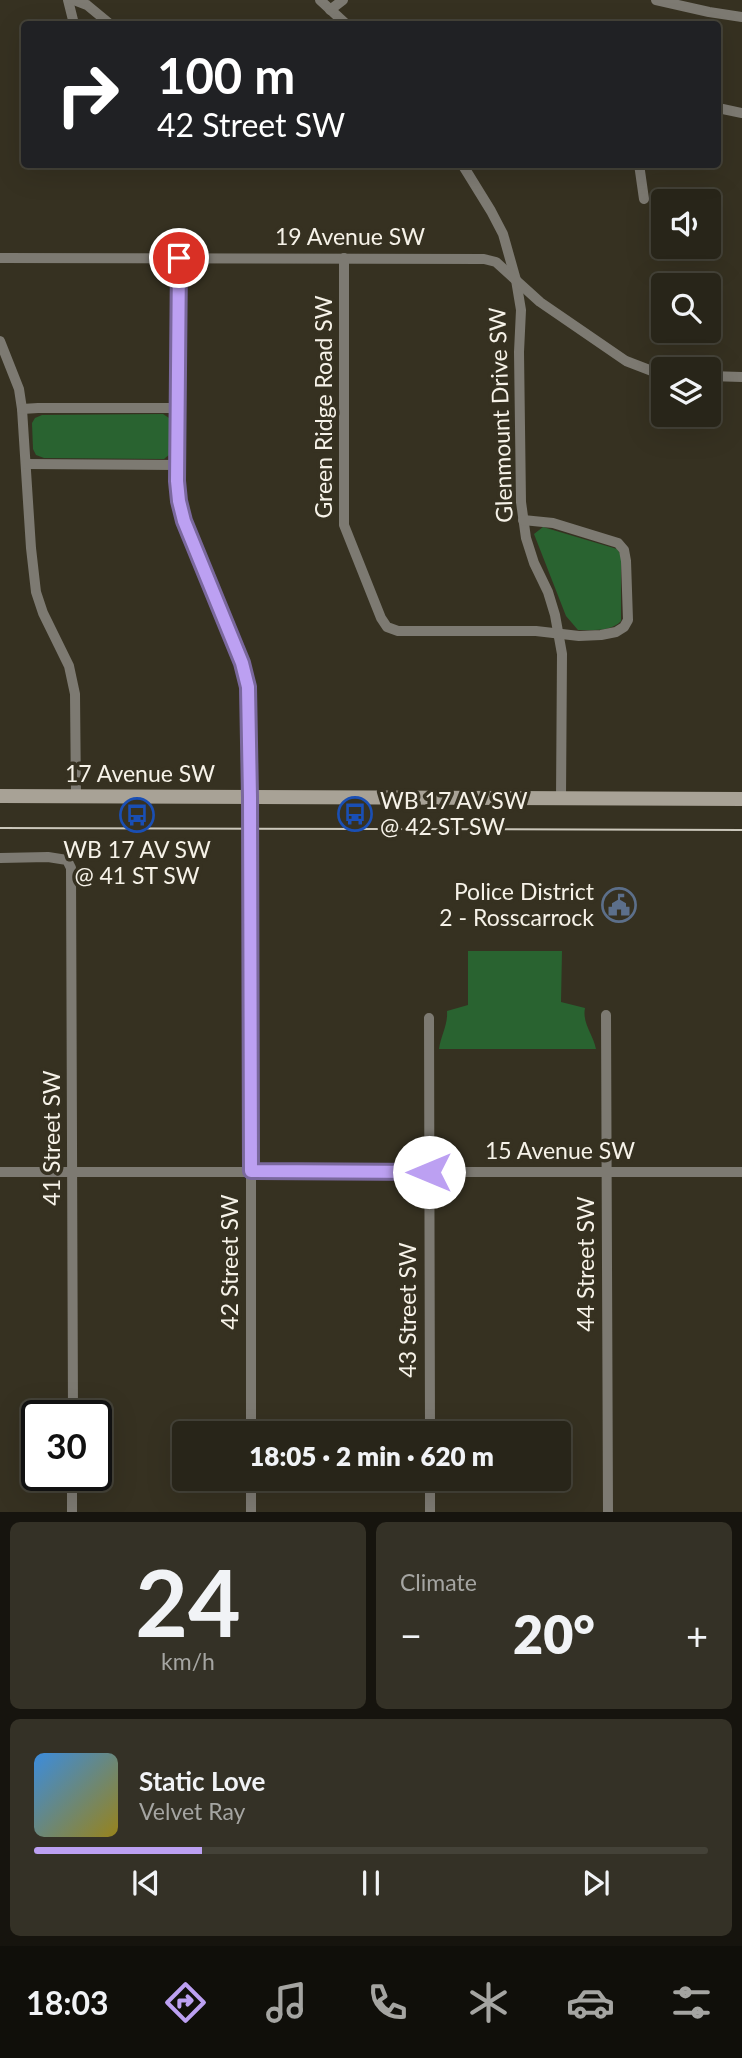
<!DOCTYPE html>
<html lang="en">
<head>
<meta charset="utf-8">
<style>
	:root { --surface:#282519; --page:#343126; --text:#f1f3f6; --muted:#a5a5a2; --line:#444238; --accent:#bca0f2 }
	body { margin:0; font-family:Lato,sans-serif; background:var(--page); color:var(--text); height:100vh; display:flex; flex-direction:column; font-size:26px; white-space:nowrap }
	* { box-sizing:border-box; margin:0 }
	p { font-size:23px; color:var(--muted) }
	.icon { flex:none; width:38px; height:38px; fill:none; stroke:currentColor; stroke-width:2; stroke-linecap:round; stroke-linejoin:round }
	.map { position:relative; height:1512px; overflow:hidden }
	.side { display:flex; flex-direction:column; gap:10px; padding:10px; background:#16140e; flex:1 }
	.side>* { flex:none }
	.top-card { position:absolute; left:21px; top:21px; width:700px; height:147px; border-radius:7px; box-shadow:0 7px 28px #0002,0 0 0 2px var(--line); background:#202124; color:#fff; overflow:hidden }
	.controls { position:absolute; left:651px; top:189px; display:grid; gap:14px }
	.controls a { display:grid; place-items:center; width:70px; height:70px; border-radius:7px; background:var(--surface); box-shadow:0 7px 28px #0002,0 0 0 2px var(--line); font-size:35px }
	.speed { position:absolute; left:21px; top:1400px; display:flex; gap:14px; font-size:35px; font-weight:700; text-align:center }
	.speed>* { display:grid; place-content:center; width:91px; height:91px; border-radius:50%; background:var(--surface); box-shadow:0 7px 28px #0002,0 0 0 2px var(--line); line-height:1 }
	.speed .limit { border:4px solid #111; border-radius:10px; background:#fff; color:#111 }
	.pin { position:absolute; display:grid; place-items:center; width:60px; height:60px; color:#fff; margin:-30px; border:4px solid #fff; border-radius:50%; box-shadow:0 2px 7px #0007 }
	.me { position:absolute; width:77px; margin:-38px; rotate:270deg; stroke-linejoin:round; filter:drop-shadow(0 0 5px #0008) }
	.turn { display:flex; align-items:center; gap:24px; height:147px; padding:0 21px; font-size:32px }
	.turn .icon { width:91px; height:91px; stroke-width:2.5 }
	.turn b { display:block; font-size:49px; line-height:60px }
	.big { font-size:52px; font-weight:800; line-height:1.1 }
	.side .card { flex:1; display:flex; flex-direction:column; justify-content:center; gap:10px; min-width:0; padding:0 24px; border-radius:10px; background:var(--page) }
	.side .dial { align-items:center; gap:0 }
	.dial b { font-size:91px; line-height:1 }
	.song { display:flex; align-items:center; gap:21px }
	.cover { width:84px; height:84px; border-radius:10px; background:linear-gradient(135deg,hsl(210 70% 55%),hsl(50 70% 35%)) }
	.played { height:7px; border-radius:4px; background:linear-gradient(90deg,var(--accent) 25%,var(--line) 25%) }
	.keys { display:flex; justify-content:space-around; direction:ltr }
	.heat { display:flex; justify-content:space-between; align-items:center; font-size:38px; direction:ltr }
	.side .tiles { flex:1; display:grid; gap:10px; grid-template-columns:1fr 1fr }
	.card:last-child { grid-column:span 2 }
	.trip { position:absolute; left:172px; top:1421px; width:399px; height:70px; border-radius:7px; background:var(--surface); box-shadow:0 7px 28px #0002,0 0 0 2px var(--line); font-weight:800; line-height:70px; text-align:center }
	.tabs { display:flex; height:112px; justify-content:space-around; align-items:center; background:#100f0a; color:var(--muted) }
	.tabs .icon { width:49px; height:49px }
	.tabs .on { color:var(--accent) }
	.tabs b { font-size:32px; color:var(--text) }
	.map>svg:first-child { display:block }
</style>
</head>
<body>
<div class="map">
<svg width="742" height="1512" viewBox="0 0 742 1512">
	<rect width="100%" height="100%" fill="#363121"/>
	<g fill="#296330">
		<path d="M163,414L169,418L170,454L164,459L44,458L36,455L33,449L32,423L35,418L42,415Z"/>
		<path d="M543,527L617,549L621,555V621C611,632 591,630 578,630L566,616L534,534Z"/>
		<path d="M468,951H562L561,1002L585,1008C582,1023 593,1034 596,1049H439C441,1035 448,1025 447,1011L468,1005Z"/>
	</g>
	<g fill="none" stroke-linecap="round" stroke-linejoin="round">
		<g stroke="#7d7a72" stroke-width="10">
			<path d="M68,0L74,24"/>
			<path d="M74,0L87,5L110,24"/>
			<path d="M320,0L346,24"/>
			<path d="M656,0L709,12L742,17"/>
			<path d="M330,10L343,0"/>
			<path d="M718,108L742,113"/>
			<path d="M462,164L491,211L503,234L516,280L521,310L519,352L521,502L526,538L534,563L548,592L555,615L562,654L561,798"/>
			<path d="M639,164L644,199"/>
			<path d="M0,258L484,259L496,262L540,302L626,361L652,371L663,373"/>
			<path d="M179,258C179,312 177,366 177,419C177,454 176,487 184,521L242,663L248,687L251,824"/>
			<path d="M344,258V525L381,618L387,627L398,631H536L579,636L601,635L616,632L624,627L628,620L626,561L624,550L618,543L553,523L523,520"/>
			<path d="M0,341L19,389L22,409L31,548L36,592L43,613L69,666L75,694L76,796"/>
			<path d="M709,376L742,377"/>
			<path d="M22,409L38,408H177"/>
			<path d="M26,464L177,465"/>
			<path d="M251,841V1433"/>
			<path d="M0,858L48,857L67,860L71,868L73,1416"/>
			<path d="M606,1015L608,1512"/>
			<path d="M429,1018L430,1433"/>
			<path d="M0,1172H742"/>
			<path d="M251,1479V1512"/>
			<path d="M430,1479V1512"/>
			<path d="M72,1512V1475"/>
		</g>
		<path stroke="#a8a296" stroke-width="14" d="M0,796L742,799"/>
		<path stroke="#cbc7bb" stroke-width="2" d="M0,828L742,830"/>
		<path stroke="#7d7a72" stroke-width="10" d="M251,824V841"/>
	</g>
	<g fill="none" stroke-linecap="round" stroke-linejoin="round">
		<g stroke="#7a689d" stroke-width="18">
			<path id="route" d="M179,258L177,481L179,501L184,521L242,663L248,687L250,797L251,1171L429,1172"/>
		</g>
		<use href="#route" stroke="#bca0f2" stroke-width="12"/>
	</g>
	<defs>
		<g id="bus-ring" transform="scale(1.75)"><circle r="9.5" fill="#363121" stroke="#1a4fb4" stroke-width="1.5"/><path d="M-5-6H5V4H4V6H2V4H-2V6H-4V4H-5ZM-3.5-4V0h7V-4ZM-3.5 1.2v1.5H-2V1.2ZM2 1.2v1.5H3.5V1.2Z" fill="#1a4fb4"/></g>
		<g id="civic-ring" transform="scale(1.75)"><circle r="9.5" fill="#363121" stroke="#5c6f8a" stroke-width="1.5"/><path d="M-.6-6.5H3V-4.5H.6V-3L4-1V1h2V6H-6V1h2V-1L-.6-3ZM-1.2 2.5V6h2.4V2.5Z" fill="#5c6f8a"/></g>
	</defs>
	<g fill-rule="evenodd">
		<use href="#bus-ring" x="355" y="814"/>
		<use href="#bus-ring" x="137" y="815"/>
		<use href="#civic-ring" x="619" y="905"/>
	</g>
	<g text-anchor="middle" stroke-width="7" stroke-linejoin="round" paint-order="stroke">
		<g font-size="23" fill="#f6f2e8" stroke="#363121">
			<text x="350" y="245">19 Avenue SW</text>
			<text transform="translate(324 407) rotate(-90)" y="8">Green Ridge Road SW</text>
			<text transform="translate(501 415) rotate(-92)" y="8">Glenmount Drive SW</text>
			<text x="140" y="782">17 Avenue SW</text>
			<text transform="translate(52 1138) rotate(-90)" y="8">41 Street SW</text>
			<text x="560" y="1159">15 Avenue SW</text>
			<text transform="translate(230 1262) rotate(-90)" y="8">42 Street SW</text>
			<text transform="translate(586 1264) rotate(-90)" y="8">44 Street SW</text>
			<text transform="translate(408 1310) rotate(-90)" y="8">43 Street SW</text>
		</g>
		<g font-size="23" fill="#f6f2e8" stroke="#363121" text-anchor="start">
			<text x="380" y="809">WB 17 AV SW<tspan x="380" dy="26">@ 42 ST SW</tspan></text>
			<text x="137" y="858" text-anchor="middle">WB 17 AV SW<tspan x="137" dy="26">@ 41 ST SW</tspan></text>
			<text x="594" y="900" text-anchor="end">Police District<tspan x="594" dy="26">2 - Rosscarrock</tspan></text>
		</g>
	</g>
</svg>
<div class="controls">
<a><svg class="icon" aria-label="sound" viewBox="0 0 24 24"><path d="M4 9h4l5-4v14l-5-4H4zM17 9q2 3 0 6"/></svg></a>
<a><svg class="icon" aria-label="search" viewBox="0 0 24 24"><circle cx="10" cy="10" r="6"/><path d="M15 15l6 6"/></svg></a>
<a><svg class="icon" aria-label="layers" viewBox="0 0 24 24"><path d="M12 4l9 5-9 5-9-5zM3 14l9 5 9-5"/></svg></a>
</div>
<div class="speed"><div class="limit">30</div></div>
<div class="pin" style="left:179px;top:258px;background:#d93025"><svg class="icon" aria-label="arrive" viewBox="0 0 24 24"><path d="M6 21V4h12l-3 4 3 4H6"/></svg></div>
<svg class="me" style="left:429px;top:1172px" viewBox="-20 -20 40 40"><circle r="19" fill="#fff"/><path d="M0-13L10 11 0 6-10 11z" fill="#bca0f2"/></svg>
<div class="trip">18:05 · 2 min · 620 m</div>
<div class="top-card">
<div class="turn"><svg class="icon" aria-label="right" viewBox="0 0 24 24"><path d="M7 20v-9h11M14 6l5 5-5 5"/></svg><div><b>100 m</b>42 Street SW</div></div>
</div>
</div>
<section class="side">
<div class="tiles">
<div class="card dial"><b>24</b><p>km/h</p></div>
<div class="card"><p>Climate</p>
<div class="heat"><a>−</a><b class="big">20°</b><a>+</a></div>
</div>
<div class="card">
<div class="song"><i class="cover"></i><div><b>Static Love</b><p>Velvet Ray</p></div></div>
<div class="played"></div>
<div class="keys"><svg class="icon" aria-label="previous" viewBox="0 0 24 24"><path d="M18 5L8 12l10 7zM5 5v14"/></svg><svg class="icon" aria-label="pause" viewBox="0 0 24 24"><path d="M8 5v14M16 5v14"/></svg><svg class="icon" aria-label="next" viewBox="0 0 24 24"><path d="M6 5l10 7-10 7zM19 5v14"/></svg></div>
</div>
</div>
</section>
<nav class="tabs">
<b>18:03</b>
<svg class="icon on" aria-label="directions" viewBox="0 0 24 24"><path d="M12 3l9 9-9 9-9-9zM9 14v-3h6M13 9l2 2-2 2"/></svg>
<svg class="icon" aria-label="music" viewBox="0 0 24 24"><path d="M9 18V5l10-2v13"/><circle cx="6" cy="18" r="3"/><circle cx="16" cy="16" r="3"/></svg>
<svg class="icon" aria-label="phone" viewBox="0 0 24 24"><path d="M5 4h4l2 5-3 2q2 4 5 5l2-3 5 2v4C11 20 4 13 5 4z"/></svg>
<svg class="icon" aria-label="climate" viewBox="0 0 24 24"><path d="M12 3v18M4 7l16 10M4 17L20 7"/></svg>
<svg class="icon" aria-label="car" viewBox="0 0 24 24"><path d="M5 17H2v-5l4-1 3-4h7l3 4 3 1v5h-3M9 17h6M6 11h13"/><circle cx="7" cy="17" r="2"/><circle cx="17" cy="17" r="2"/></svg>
<svg class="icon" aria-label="filters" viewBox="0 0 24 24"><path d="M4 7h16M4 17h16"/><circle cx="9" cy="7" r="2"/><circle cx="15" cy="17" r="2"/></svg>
</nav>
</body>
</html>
